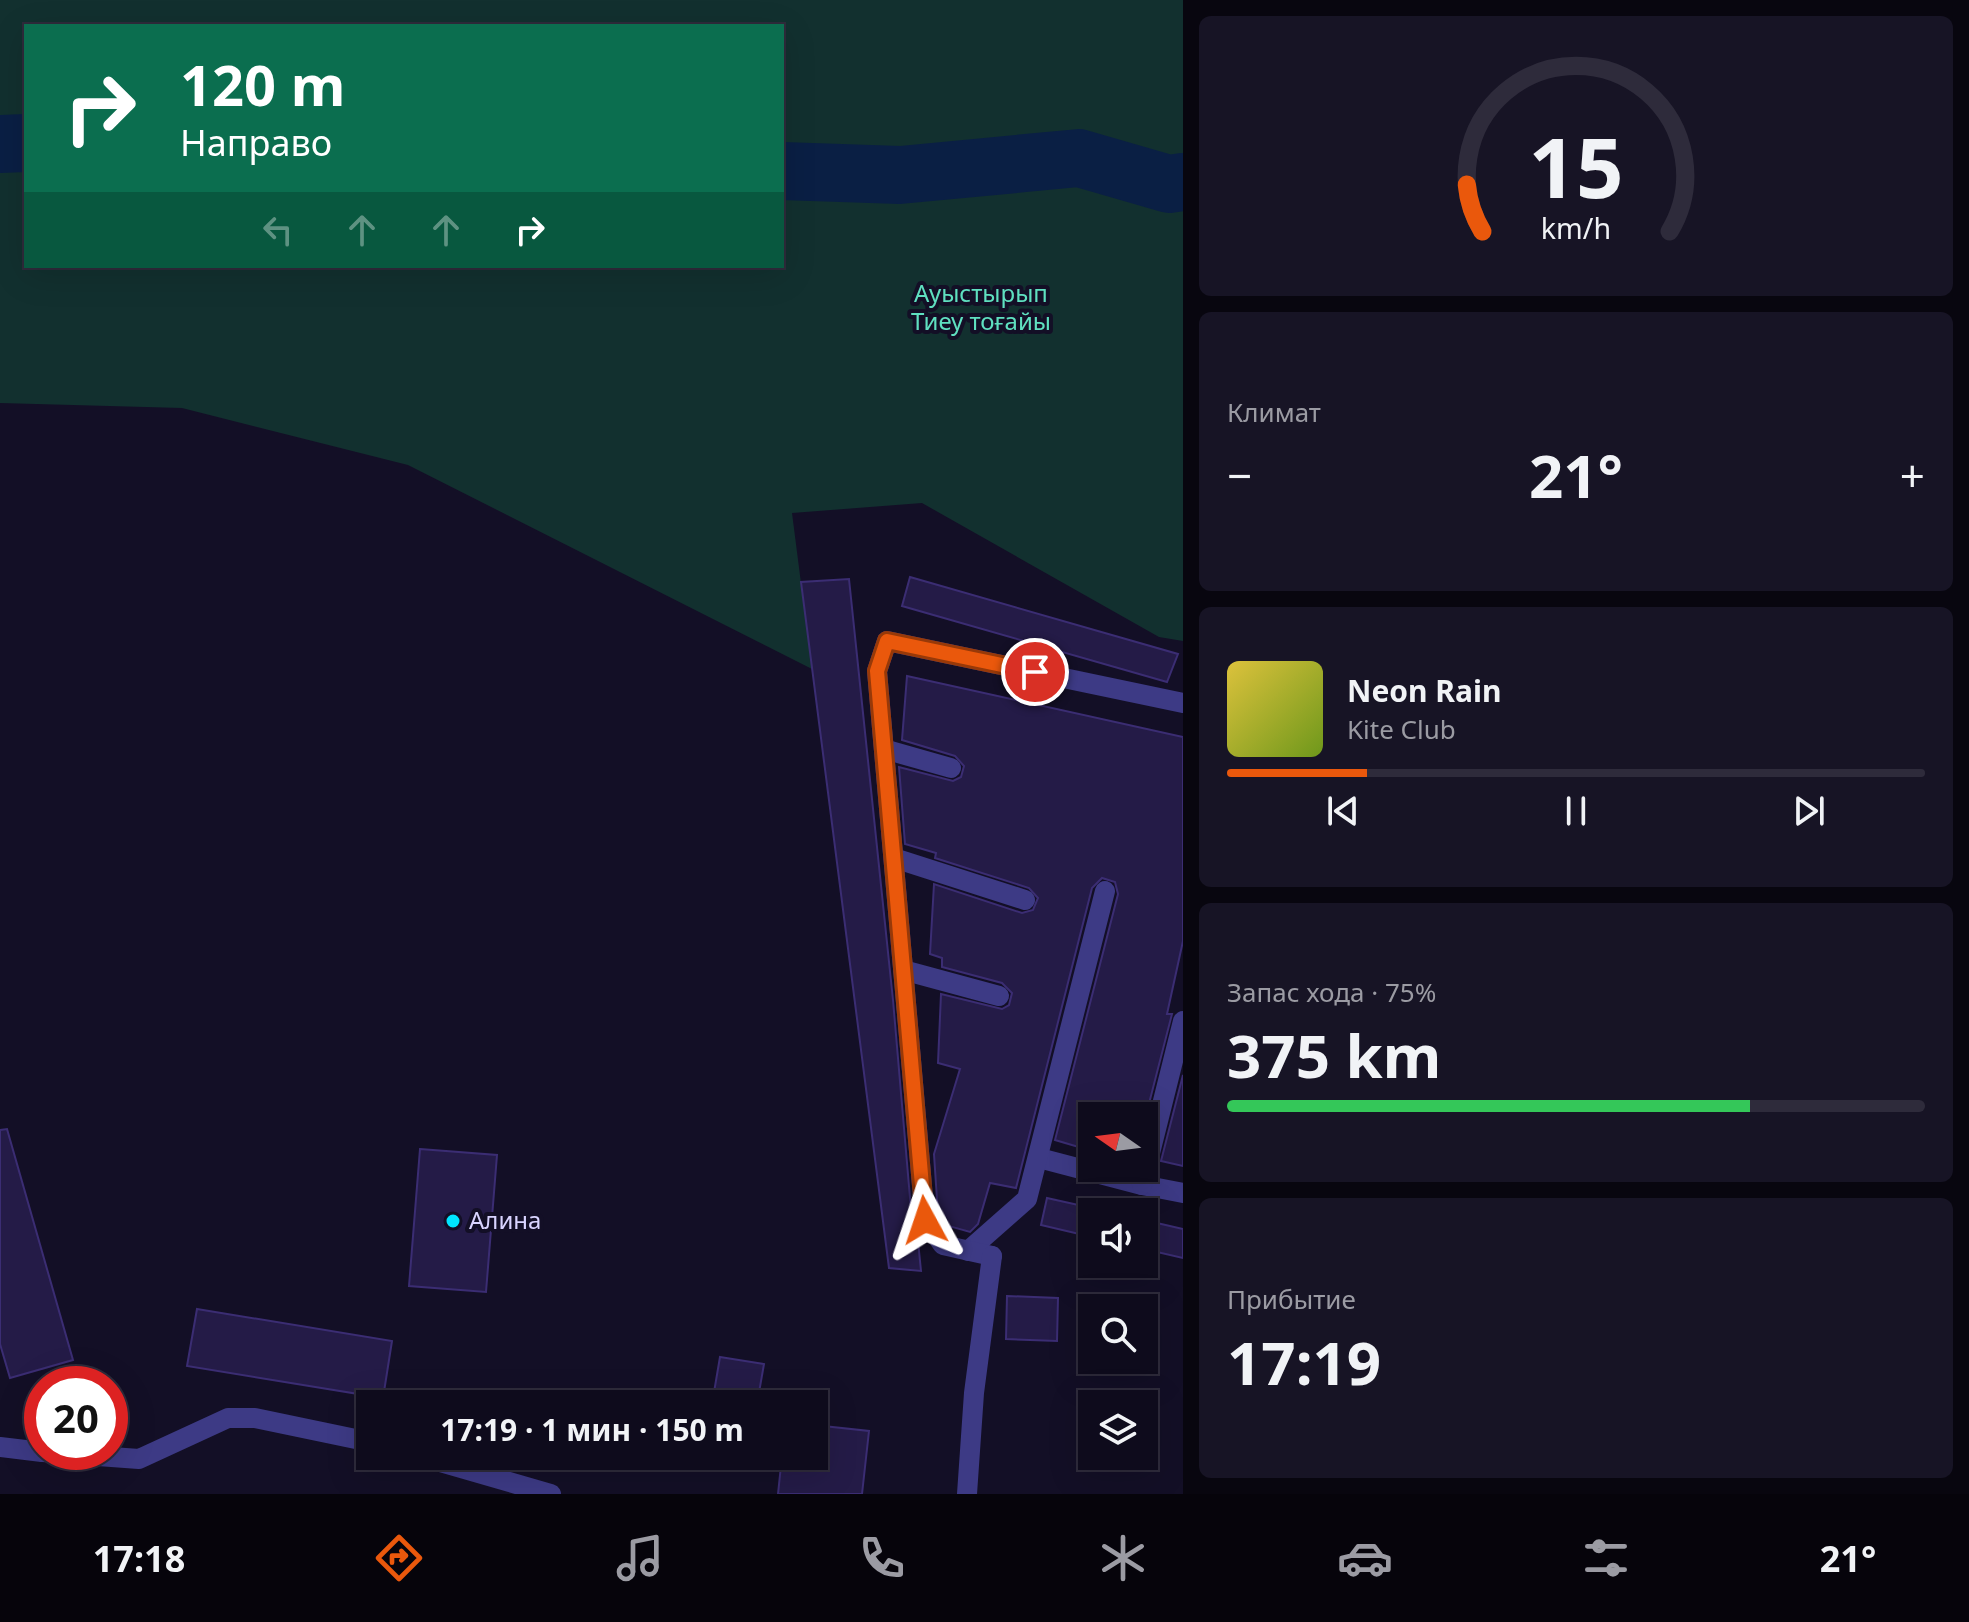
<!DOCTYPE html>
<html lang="ru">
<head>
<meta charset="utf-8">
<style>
	:root { --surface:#0e0b1c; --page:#171425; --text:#f1f3f6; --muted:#9b9ba3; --line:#2e2b3b; --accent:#ea580c }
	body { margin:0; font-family:"Noto Sans",sans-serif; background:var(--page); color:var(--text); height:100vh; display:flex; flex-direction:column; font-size:30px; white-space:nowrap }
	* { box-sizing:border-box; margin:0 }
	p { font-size:26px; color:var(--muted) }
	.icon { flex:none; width:44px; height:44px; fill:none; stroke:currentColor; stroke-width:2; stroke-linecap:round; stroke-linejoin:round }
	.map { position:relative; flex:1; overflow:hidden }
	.side { display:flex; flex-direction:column; gap:16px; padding:16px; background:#08060f; width:786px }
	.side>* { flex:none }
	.top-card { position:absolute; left:24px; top:24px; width:760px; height:244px; border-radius:0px; box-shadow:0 8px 32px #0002,0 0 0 2px var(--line); background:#0b6e4f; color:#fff; overflow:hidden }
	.needle { width:52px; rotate:284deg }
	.controls { position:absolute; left:1078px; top:1102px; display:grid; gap:16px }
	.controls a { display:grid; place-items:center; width:80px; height:80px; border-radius:0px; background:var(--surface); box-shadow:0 8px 32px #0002,0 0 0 2px var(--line); font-size:40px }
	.speed { position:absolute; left:24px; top:1366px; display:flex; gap:16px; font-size:40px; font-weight:700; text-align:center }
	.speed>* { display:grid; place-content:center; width:104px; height:104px; border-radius:50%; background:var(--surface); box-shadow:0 8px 32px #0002,0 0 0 2px var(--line); line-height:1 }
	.speed .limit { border:12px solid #d22; background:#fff; color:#111 }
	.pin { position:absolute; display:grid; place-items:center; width:68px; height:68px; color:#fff; margin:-34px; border:4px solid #fff; border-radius:50%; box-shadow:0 2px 8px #0007 }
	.me { position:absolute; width:88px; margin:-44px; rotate:355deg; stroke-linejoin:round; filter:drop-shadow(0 0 6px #0008) }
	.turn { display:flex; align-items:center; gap:28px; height:168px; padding:0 24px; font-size:36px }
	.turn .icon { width:104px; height:104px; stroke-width:2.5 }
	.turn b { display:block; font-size:56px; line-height:68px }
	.lanes { display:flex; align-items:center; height:76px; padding:0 24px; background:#0003; justify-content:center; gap:40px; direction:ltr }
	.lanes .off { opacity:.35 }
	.big { font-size:60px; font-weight:700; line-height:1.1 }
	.side .widget { flex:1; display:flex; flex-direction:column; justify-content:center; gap:12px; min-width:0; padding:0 28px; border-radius:12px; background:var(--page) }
	.side .dial { align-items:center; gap:0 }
	.dial svg { height:208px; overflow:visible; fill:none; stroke:var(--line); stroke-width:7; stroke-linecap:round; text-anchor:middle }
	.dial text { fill:var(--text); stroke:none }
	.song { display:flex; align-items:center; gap:24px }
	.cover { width:96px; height:96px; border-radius:12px; background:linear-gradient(135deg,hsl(50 70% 55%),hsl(80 70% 35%)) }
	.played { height:8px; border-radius:4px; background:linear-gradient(90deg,var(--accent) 20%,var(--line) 20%) }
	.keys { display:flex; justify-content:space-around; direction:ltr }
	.heat { display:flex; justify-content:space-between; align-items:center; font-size:44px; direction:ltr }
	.charge { height:12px; border-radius:6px; background:linear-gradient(90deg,#34c759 75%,var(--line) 0) }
	.trip { position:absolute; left:356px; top:1390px; width:472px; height:80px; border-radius:0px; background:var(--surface); box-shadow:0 8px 32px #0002,0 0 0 2px var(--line); font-weight:700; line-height:80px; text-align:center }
	.dock { display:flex; height:128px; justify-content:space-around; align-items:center; background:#06040b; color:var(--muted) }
	.dock .icon { width:56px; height:56px }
	.dock .on { color:var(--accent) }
	.dock b { font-size:36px; color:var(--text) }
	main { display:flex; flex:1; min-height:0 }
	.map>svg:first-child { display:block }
</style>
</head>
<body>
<main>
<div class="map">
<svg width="1183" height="1494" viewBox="0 0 1183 1494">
	<rect width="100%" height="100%" fill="#130f26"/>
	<path fill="#12302f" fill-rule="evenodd" d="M0,0H1183V641L1159,637L922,503L792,513L812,669L408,465L182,408L0,403ZM26,26H782V266H26Z"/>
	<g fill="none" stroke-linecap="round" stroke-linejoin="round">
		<g stroke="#0a1f44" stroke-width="58">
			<path d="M0,144L26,143"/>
			<path d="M782,171L900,175L1079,158L1169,184L1183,182"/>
		</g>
	</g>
	<g fill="#241b47" stroke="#3b2d73" stroke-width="2">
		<path d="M910,577L1178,654L1167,682L902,606Z"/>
		<path d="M849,579L893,1000L912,1221L917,1231L921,1271L889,1268L801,582Z"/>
		<path d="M907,676L1183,737V941L1167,1014H1172L1144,1123V1116H1092V1151L1055,1140L1118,894L1115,882L1102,878L1092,888L1016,1188L990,1183L978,1224L970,1232L945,1225L938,1215L934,1154L960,1069L938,1063L941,994L1002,1009L1009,1005L1012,993L1002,983L942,967V958L930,954L934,884L1022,913L1033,910L1038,898L1029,888L935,858L936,853L905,844L899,767L953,781L961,777L964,766L955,756L902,740Z"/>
		<path d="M1183,1075V1166L1161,1161Z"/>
		<path d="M7,1129L73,1360L10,1378L0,1344V1130Z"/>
		<path d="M420,1149L497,1155L486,1292L409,1286Z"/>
		<path d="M1047,1198L1092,1208V1237L1041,1225Z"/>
		<path d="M1144,1220L1183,1229V1258L1144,1249Z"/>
		<path d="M1007,1296L1058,1298L1057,1341L1006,1339Z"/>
		<path d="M197,1309L392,1341L383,1398L187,1366Z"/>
		<path d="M720,1357L764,1364L757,1404H712Z"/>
		<path d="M814,1425L869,1431L862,1494H778L782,1456H814Z"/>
	</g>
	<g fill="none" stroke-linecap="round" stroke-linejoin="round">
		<g stroke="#3d3a85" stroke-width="20">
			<path d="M884,749L951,768"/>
			<path d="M894,858L1025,900"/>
			<path d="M903,970L999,996"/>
			<path d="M1039,1158L1142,1185L1183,1193"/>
			<path d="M1142,1185L1183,1021"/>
			<path d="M968,1251L1027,1199L1105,891"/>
			<path d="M992,1256L943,1245L925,1220L877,671L887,641L1183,703"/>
			<path d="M0,1447L42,1452"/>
			<path d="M43,1452L139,1459L228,1418H255L370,1442"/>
			<path d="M419,1456L551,1494"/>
		</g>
		<path stroke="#3d3a85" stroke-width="20" d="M967,1494L974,1393L992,1256"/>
	</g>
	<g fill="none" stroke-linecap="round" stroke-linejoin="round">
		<g stroke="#983908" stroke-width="20">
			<path id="route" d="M925,1220L877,671L887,641L1035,672"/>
		</g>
		<use href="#route" stroke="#ea580c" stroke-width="14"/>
	</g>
	<circle fill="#00e5ff" stroke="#130f26" stroke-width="3" cx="453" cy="1221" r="8"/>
	<g text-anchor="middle" stroke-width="8" stroke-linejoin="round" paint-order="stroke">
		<g font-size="24" fill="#5fe0c0" stroke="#130f26">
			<text x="981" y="302">Ауыстырып<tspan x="981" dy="28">Тиеу тоғайы</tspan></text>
		</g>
		<g font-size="24" fill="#d9d4ff" stroke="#130f26" text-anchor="start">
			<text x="469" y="1229">Алина</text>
		</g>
	</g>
</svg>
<div class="controls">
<a><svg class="needle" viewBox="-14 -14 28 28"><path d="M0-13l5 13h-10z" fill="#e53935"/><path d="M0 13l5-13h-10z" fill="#9b9ba3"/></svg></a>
<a><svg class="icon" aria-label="sound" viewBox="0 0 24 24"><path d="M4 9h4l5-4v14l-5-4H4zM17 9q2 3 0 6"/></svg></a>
<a><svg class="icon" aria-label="search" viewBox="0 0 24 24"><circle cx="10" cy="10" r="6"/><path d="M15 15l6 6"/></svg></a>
<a><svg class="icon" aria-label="layers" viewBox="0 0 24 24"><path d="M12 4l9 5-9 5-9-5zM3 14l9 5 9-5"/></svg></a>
</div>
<div class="speed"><div class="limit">20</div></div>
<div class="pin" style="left:1035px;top:672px;background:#d93025"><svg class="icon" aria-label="arrive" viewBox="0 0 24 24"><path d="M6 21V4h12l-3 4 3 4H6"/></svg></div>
<svg class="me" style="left:925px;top:1220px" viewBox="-20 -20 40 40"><path d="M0-17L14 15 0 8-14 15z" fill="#ea580c" stroke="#fff" stroke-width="4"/></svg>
<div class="trip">17:19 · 1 мин · 150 m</div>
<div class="top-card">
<div class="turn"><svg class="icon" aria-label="right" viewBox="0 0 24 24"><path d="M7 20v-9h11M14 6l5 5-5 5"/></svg><div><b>120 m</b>Направо</div></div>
<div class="lanes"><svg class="icon off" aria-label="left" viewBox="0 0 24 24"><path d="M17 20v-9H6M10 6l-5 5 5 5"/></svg><svg class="icon off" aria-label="ahead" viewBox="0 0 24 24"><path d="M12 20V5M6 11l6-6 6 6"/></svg><svg class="icon off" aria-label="ahead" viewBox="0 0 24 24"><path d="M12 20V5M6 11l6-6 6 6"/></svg><svg class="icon" aria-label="right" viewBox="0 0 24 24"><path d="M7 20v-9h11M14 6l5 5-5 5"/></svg></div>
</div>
</div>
<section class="side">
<div class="widget dial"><svg viewBox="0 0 100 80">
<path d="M14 69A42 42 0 1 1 86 69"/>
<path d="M14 69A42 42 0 0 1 8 51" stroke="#ea580c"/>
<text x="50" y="56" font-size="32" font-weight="700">15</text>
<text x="50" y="72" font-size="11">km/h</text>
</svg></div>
<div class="widget"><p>Климат</p>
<div class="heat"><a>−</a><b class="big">21°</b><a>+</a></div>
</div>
<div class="widget">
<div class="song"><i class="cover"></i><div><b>Neon Rain</b><p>Kite Club</p></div></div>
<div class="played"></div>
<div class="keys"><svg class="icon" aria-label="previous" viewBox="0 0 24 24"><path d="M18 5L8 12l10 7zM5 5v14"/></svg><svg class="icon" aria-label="pause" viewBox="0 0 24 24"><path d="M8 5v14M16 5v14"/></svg><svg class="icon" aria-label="next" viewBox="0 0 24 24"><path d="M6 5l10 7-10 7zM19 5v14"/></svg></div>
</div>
<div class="widget"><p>Запас хода · 75%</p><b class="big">375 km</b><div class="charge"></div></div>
<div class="widget"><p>Прибытие</p><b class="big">17:19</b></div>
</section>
</main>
<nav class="dock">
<b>17:18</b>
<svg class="icon on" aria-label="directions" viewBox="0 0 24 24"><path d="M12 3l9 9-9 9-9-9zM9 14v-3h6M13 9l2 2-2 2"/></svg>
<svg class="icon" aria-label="music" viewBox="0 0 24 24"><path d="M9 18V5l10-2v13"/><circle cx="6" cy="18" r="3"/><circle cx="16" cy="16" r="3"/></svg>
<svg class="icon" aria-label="phone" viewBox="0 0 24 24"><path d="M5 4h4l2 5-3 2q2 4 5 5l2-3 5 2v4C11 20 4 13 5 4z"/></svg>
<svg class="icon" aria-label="climate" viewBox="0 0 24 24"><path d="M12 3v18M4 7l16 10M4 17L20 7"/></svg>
<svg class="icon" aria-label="car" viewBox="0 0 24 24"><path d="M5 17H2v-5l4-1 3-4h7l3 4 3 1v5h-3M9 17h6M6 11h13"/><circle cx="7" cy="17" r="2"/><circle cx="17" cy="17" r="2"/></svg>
<svg class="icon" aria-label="filters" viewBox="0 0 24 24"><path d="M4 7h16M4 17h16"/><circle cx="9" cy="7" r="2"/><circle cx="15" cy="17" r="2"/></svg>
<b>21°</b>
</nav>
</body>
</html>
